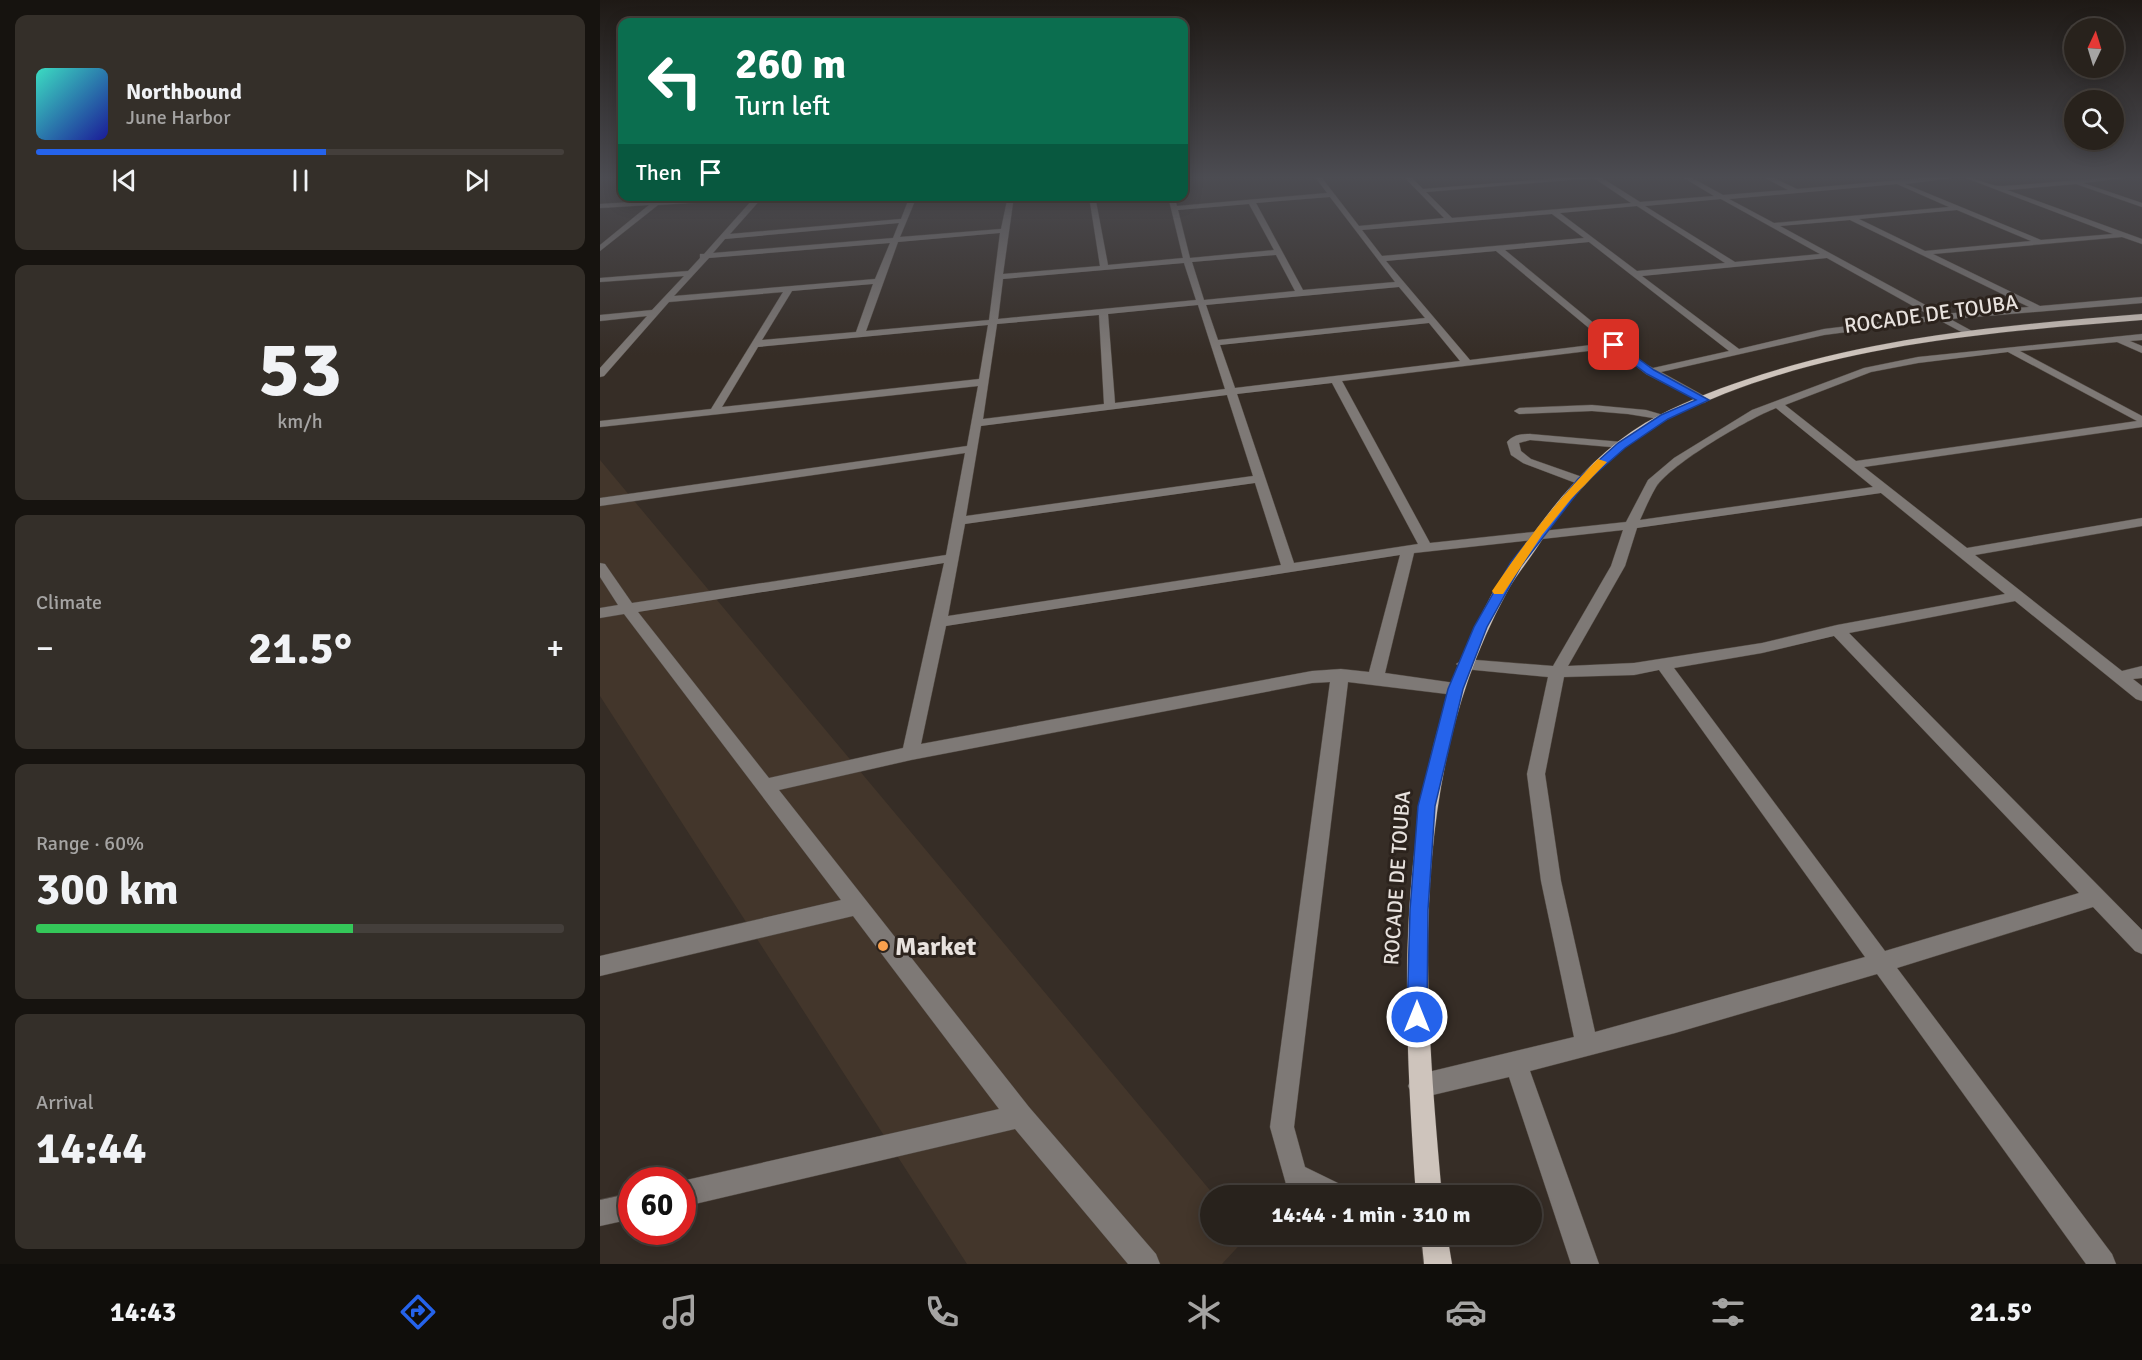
<!DOCTYPE html>
<html lang="en">
<head>
<meta charset="utf-8">
<style>
	:root { --surface:#28221c; --page:#342f29; --text:#f1f3f6; --muted:#a5a4a3; --line:#443f3b; --accent:#2563eb }
	body { margin:0; font-family:Signika,sans-serif; background:var(--page); color:var(--text); height:100vh; display:flex; flex-direction:column; font-size:22px; white-space:nowrap }
	* { box-sizing:border-box; margin:0 }
	p { font-size:20px; color:var(--muted) }
	.icon { flex:none; width:33px; height:33px; fill:none; stroke:currentColor; stroke-width:2; stroke-linecap:round; stroke-linejoin:round }
	.map { position:relative; flex:1; overflow:hidden }
	.side { display:flex; flex-direction:column; gap:15px; padding:15px; background:#16130f; width:600px }
	.side>* { flex:none }
	.top-card { position:absolute; left:18px; top:18px; width:570px; height:183px; border-radius:12px; box-shadow:0 3px 15px #0003,0 0 0 2px var(--line); background:#0b6e4f; color:#fff; overflow:hidden }
	.needle { width:39px; rotate:4deg }
	.controls { position:absolute; left:1464px; top:18px; display:grid; gap:12px }
	.controls a { display:grid; place-items:center; width:60px; height:60px; border-radius:50%; background:var(--surface); box-shadow:0 3px 15px #0003,0 0 0 2px var(--line); font-size:30px }
	.speed { position:absolute; left:18px; top:1167px; display:flex; gap:12px; font-size:30px; font-weight:700; text-align:center }
	.speed>* { display:grid; place-content:center; width:78px; height:78px; border-radius:50%; background:var(--surface); box-shadow:0 3px 15px #0003,0 0 0 2px var(--line); line-height:1 }
	.speed .limit { border:9px solid #d22; background:#fff; color:#111 }
	.pin { position:absolute; display:grid; place-items:center; width:51px; height:51px; color:#fff; margin:-26px; border-radius:12px; box-shadow:0 3px 9px #0006 }
	.me { position:absolute; width:66px; margin:-33px; rotate:0deg; stroke-linejoin:round; filter:drop-shadow(0 0 4px #0008) }
	.turn { display:flex; align-items:center; gap:21px; height:126px; padding:0 18px; font-size:27px }
	.turn .icon { width:78px; height:78px; stroke-width:2.5 }
	.turn b { display:block; font-size:42px; line-height:51px }
	.then { display:flex; align-items:center; height:57px; padding:0 18px; background:#0003; gap:12px; font-size:22px }
	.big { font-size:45px; font-weight:700; line-height:1.1 }
	.side .card { flex:1; display:flex; flex-direction:column; justify-content:center; gap:9px; min-width:0; padding:0 21px; border-radius:12px; background:var(--page) }
	.side .dial { align-items:center; gap:0 }
	.dial b { font-size:78px; line-height:1 }
	.song { display:flex; align-items:center; gap:18px }
	.cover { width:72px; height:72px; border-radius:9px; background:linear-gradient(135deg,hsl(170 70% 55%),hsl(240 70% 35%)) }
	.played { height:6px; border-radius:3px; background:linear-gradient(90deg,var(--accent) 55%,var(--line) 55%) }
	.keys { display:flex; justify-content:space-around; direction:ltr }
	.heat { display:flex; justify-content:space-between; align-items:center; font-size:33px; direction:ltr }
	.charge { height:9px; border-radius:4px; background:linear-gradient(90deg,#34c759 60%,var(--line) 0) }
	.trip { position:absolute; left:600px; top:1185px; width:342px; height:60px; border-radius:30px; background:var(--surface); box-shadow:0 3px 15px #0003,0 0 0 2px var(--line); font-weight:700; line-height:60px; text-align:center }
	.dock { display:flex; height:96px; justify-content:space-around; align-items:center; background:#100e0b; color:var(--muted) }
	.dock .icon { width:42px; height:42px }
	.dock .on { color:var(--accent) }
	.dock b { font-size:27px; color:var(--text) }
	main { display:flex; flex:1; min-height:0 }
	.map>svg:first-child { display:block }
</style>
</head>
<body>
<main>
<section class="side">
<div class="card">
<div class="song"><i class="cover"></i><div><b>Northbound</b><p>June Harbor</p></div></div>
<div class="played"></div>
<div class="keys"><svg class="icon" aria-label="previous" viewBox="0 0 24 24"><path d="M18 5L8 12l10 7zM5 5v14"/></svg><svg class="icon" aria-label="pause" viewBox="0 0 24 24"><path d="M8 5v14M16 5v14"/></svg><svg class="icon" aria-label="next" viewBox="0 0 24 24"><path d="M6 5l10 7-10 7zM19 5v14"/></svg></div>
</div>
<div class="card dial"><b>53</b><p>km/h</p></div>
<div class="card"><p>Climate</p>
<div class="heat"><a>−</a><b class="big">21.5°</b><a>+</a></div>
</div>
<div class="card"><p>Range · 60%</p><b class="big">300 km</b><div class="charge"></div></div>
<div class="card"><p>Arrival</p><b class="big">14:44</b></div>
</section>
<div class="map">
<svg width="1542" height="1264" viewBox="0 0 1542 1264">
	<rect width="100%" height="100%" fill="#362d26"/>
	<path fill="#43362b" d="M0,460L614,1195L610,1196V1234L648,1236L622,1264H367L0,696Z"/>
	<g fill="none" stroke-linecap="round" stroke-linejoin="round">
		<g stroke="#524a43" stroke-width="1">
			<g id="minor">
				<path d="M716,178H722L759,226L844,218L805,178H812L823,189L962,178H993L826,192L852,218L1031,203L994,178H1002L1040,202L1114,196L1084,178H1092L1123,195L1188,190L1165,178H1174L1197,189L1324,178H1352L1305,184L1441,240L1513,234L1366,178C1378,178 1391,187 1402,186C1443,184 1483,178 1524,178L1483,183L1542,203V207L1476,184L1407,190L1542,239V244L1522,237L1333,254L1440,306L1542,297V303L1350,319L1372,331V335L1369,336L1339,320L1224,335L1061,372L1108,398L1109,400L1104,403L1046,374L1013,348L742,381L830,543L1026,522L1048,480L1074,458L1152,410L1264,368L1318,357L1542,334V340L1530,341L1542,346V353L1517,342L1420,351L1542,416V427L1264,467L1367,548L1542,518V526L1375,555L1522,671L1542,666V678L1533,679L1542,686V701L1536,699L1415,601L1249,633L1542,930V954L1535,951L1493,907L1297,968L1512,1254L1516,1264H1486L1277,974L1075,1033L930,1071L999,1264H971L909,1077L820,1098L812,1094L808,1086L812,1078L820,1074L974,1037L941,881L927,774L948,677L864,669L856,664L864,659L953,666L1011,566L1023,530L814,553L785,673L855,683L861,685L863,689L861,693L855,695L748,682L694,1127L705,1167L746,1187L750,1196H709L686,1184L670,1127L730,682L712,683L311,760L179,790L429,1107L556,1254L560,1264H528L415,1129L82,1207V1181L399,1109L253,916L0,976V956L241,900L24,614L0,618V608L18,605L0,577V563L5,564L32,603L346,555L365,453L0,506V498L367,446L378,386L0,427V421L111,409L183,292L69,302L4,376L0,377V368L47,316L0,321V315L52,310L84,276L0,282V278L88,271L100,258V254H104L153,199L58,205L0,251V245L49,205L0,208V204L133,196H181L161,199L130,234L301,219L310,196H317L300,237L401,229L408,196H414L403,274L500,266L489,196H495L508,265L583,258L568,196H574L577,206L727,193ZM1297,184L1349,207L1174,223L1129,199ZM730,197L795,282L703,290L656,203ZM1121,199L1220,254L1135,262L1045,206ZM649,204L674,250L590,258L578,210ZM1037,206L1125,263L1037,271L960,213ZM1357,210L1431,241L1325,251L1259,219ZM952,214L984,238L782,256L762,230ZM1250,220L1429,307L1342,314L1180,226ZM299,223L293,238L113,253L125,239ZM400,233L389,320L266,331L298,242ZM989,242L1129,351L1053,368L1041,362L905,250ZM290,243L275,279L74,296L109,258ZM896,251L1007,343L870,360L786,261ZM676,255L695,291L604,300L592,262ZM1227,258L1331,316L1224,329L1139,349L1042,276ZM584,263L596,300L398,319L403,279ZM273,284L256,332L162,340L192,291ZM799,287L825,318L618,340L606,305ZM598,305L625,389L515,403L508,314ZM499,315L504,404L383,419L397,324ZM829,323L860,361L635,388L620,345ZM388,325L379,379L122,407L158,347ZM1408,352L1537,421L1256,461L1185,405L1271,372L1318,363ZM732,383L818,544L694,563L637,394ZM627,395L653,476L366,516L381,426ZM1176,408L1273,487L1040,520C1045,509 1050,497 1056,487C1072,463 1148,419 1176,408ZM655,483L681,565L348,616L365,524ZM1281,493L1405,594L1237,625L1162,643L1034,663L968,666L1025,566L1037,528ZM800,555L769,672L741,669L712,671L321,744L346,626ZM344,563L303,748L169,778L38,612ZM1234,636L1479,893L1285,951L1074,668L1162,653ZM1059,670L1265,957L995,1032L961,881L945,774L964,677L1034,675Z"/>
				<path d="M992,405L1046,410L1070,417L1065,420L1028,414L992,411L919,414L914,411L919,408Z"/>
				<path d="M930,434L1022,442L1028,445L1022,448L930,440L919,443L921,451L931,459L985,478V484L981,485L923,463L911,455L907,442C913,435 921,434 930,434Z"/>
				<path d="M32,1193V1219L0,1226V1200Z"/>
			</g>
		</g>
		<g stroke="#524a43" stroke-width="1">
			<g id="major">
				<path d="M1542,314V320C1381,333 1216,345 1070,418C1013,447 970,497 936,549C926,564 914,578 906,594C806,778 824,995 842,1196H816C802,992 791,779 892,594C900,579 912,564 922,549C956,501 994,454 1045,423C1076,405 1112,391 1145,380C1274,336 1408,325 1542,314Z"/>
				<path d="M821,1234H847L852,1264H824Z"/>
			</g>
		</g>
		<use href="#minor" fill="#7e7976" fill-rule="evenodd"/>
		<use href="#major" fill="#cec4bc" fill-rule="evenodd"/>
	</g>
	<linearGradient id="sky" x2="0" y2="1"><stop stop-color="#1e1915"/><stop offset="0.5" stop-color="#4c4c52"/><stop offset="1" stop-color="#4c4c52" stop-opacity="0"/></linearGradient>
	<rect width="1542" height="355" fill="url(#sky)"/>
	<path fill="#2563eb" stroke="#184099" stroke-width="1.5" d="M1011,343H1017L1054,370L1109,400L1068,419L1025,448L985,483L921,566L887,627L863,689L835,806L828,910L827,1017L824,1024L817,1027L810,1024L807,1017L810,910L818,806L848,689L874,627L911,562L978,479L1018,443L1061,415L1096,400L1047,374L1011,347Z"/>
	<path fill="#f59e0b" d="M998,459L1007,462L971,499L942,535L903,594H894L892,591C924,543 957,500 998,459Z"/>
	<circle fill="#f9a04d" stroke="#2c231d" stroke-width="2" cx="283" cy="946" r="6"/>
	<g text-anchor="middle" stroke-width="6" stroke-linejoin="round" paint-order="stroke">
		<g font-size="21" fill="#e8e2de" stroke="#2c231d">
			<text transform="translate(1331 314) rotate(-8)" y="7">ROCADE DE TOUBA</text>
			<text transform="translate(797 878) rotate(-86)" y="7">ROCADE DE TOUBA</text>
		</g>
		<g font-size="26" font-weight="bold" fill="#e8e2de" stroke="#2c231d" text-anchor="start">
			<text x="295" y="955">Market</text>
		</g>
	</g>
</svg>
<div class="controls">
<a><svg class="needle" viewBox="-14 -14 28 28"><path d="M0-13l5 13h-10z" fill="#e53935"/><path d="M0 13l5-13h-10z" fill="#a5a4a3"/></svg></a>
<a><svg class="icon" aria-label="search" viewBox="0 0 24 24"><circle cx="10" cy="10" r="6"/><path d="M15 15l6 6"/></svg></a>
</div>
<div class="speed"><div class="limit">60</div></div>
<div class="pin" style="left:1014px;top:345px;background:#d93025"><svg class="icon" aria-label="arrive" viewBox="0 0 24 24"><path d="M6 21V4h12l-3 4 3 4H6"/></svg></div>
<svg class="me" style="left:817px;top:1017px" viewBox="-20 -20 40 40"><circle r="17" fill="#2563eb" stroke="#fff" stroke-width="3"/><path d="M0-11L8 9 0 5-8 9z" fill="#fff"/></svg>
<div class="trip">14:44 · 1 min · 310 m</div>
<div class="top-card">
<div class="turn"><svg class="icon" aria-label="left" viewBox="0 0 24 24"><path d="M17 20v-9H6M10 6l-5 5 5 5"/></svg><div><b>260 m</b>Turn left</div></div>
<div class="then">Then<svg class="icon" aria-label="arrive" viewBox="0 0 24 24"><path d="M6 21V4h12l-3 4 3 4H6"/></svg></div>
</div>
</div>
</main>
<nav class="dock">
<b>14:43</b>
<svg class="icon on" aria-label="directions" viewBox="0 0 24 24"><path d="M12 3l9 9-9 9-9-9zM9 14v-3h6M13 9l2 2-2 2"/></svg>
<svg class="icon" aria-label="music" viewBox="0 0 24 24"><path d="M9 18V5l10-2v13"/><circle cx="6" cy="18" r="3"/><circle cx="16" cy="16" r="3"/></svg>
<svg class="icon" aria-label="phone" viewBox="0 0 24 24"><path d="M5 4h4l2 5-3 2q2 4 5 5l2-3 5 2v4C11 20 4 13 5 4z"/></svg>
<svg class="icon" aria-label="climate" viewBox="0 0 24 24"><path d="M12 3v18M4 7l16 10M4 17L20 7"/></svg>
<svg class="icon" aria-label="car" viewBox="0 0 24 24"><path d="M5 17H2v-5l4-1 3-4h7l3 4 3 1v5h-3M9 17h6M6 11h13"/><circle cx="7" cy="17" r="2"/><circle cx="17" cy="17" r="2"/></svg>
<svg class="icon" aria-label="filters" viewBox="0 0 24 24"><path d="M4 7h16M4 17h16"/><circle cx="9" cy="7" r="2"/><circle cx="15" cy="17" r="2"/></svg>
<b>21.5°</b>
</nav>
</body>
</html>
